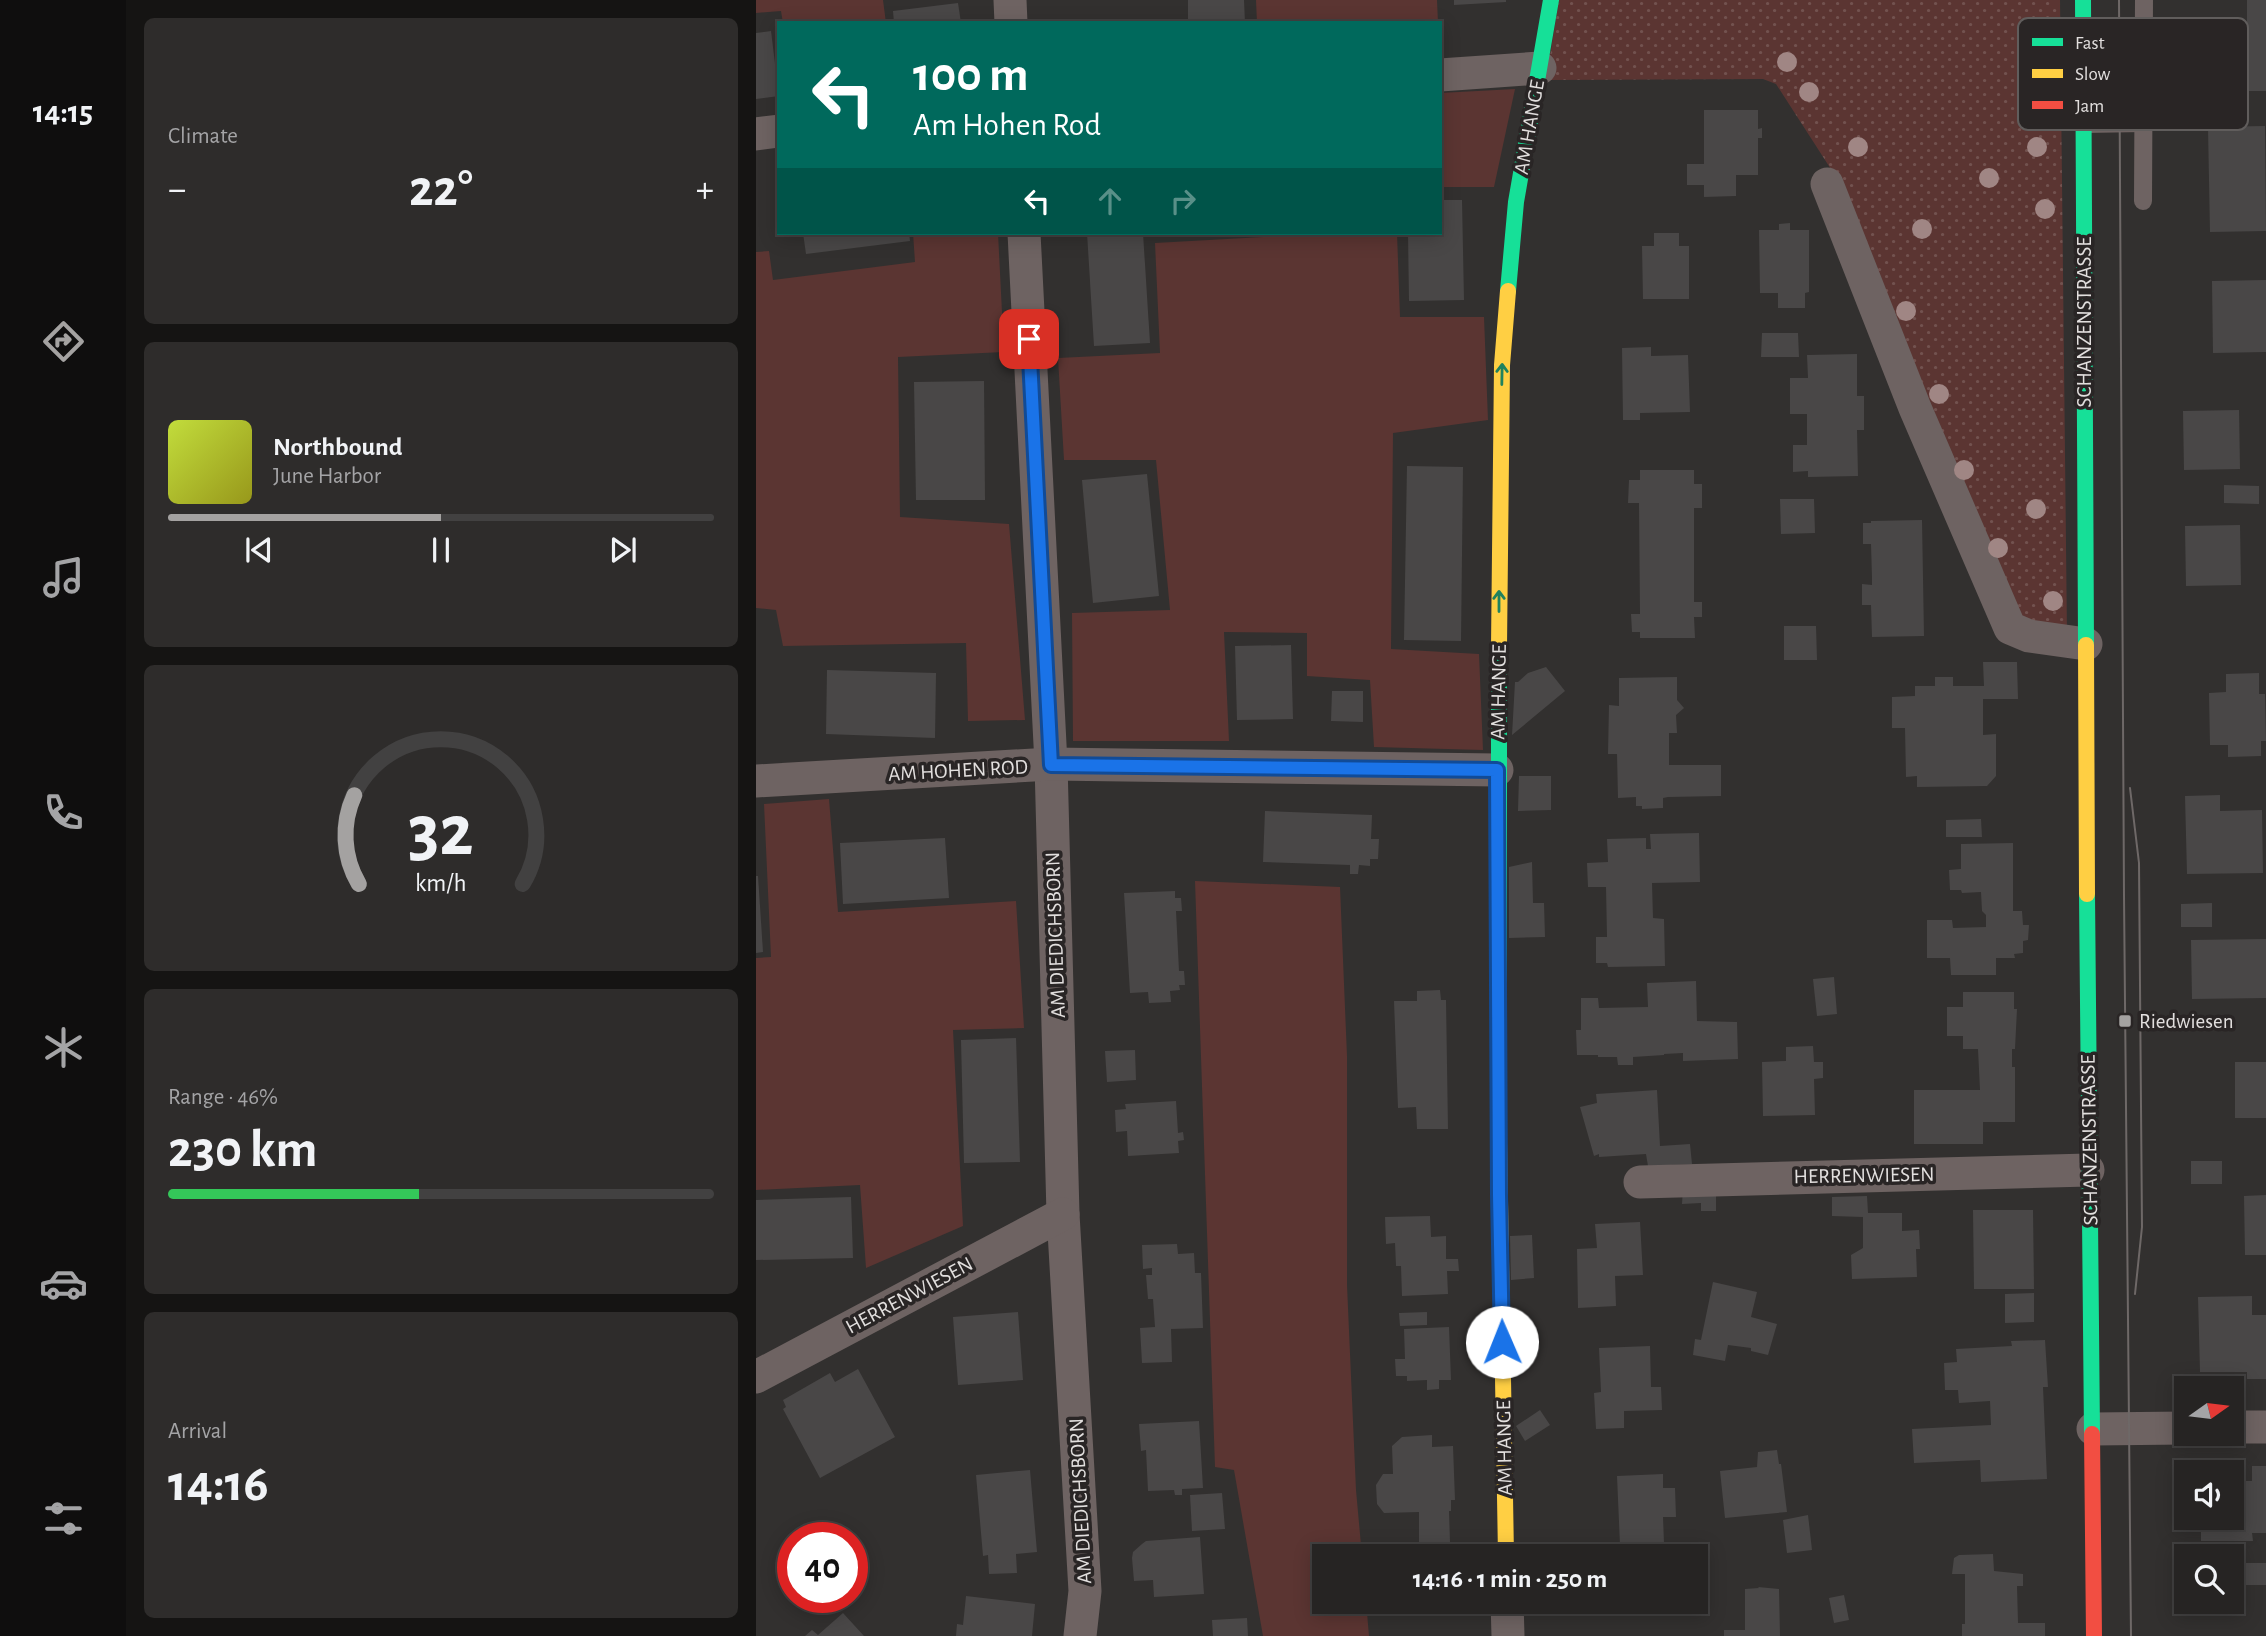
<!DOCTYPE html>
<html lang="en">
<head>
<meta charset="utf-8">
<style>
	:root { --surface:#262423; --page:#2e2c2b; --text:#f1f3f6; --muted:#a4a4a6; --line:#424141; --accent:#a4a2a1 }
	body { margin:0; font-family:"Alegreya Sans",sans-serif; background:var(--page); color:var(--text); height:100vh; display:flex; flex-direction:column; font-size:26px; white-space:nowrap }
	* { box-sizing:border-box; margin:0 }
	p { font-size:23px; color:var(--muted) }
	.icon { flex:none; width:38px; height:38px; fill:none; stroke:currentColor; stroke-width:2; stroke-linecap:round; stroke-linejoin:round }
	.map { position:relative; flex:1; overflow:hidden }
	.sheet { display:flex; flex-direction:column; gap:18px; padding:18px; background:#151413; width:630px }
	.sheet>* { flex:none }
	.top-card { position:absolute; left:21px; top:21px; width:665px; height:214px; border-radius:0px; box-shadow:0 4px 18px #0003,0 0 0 2px var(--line); background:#00695c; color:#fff; overflow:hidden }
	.needle { width:46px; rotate:76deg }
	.fabs { position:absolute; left:1418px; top:1376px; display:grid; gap:14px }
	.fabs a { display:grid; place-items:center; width:70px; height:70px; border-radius:0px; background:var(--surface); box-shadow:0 4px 18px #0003,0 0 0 2px var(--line); font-size:35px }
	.speed { position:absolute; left:21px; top:1522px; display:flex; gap:14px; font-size:35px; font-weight:700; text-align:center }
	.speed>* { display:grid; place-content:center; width:91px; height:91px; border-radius:50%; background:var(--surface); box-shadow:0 4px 18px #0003,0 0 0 2px var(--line); line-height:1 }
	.speed .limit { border:10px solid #d22; background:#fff; color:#111 }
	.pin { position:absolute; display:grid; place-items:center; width:60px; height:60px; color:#fff; margin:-30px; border-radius:14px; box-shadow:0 4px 10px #0006 }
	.me { position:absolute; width:77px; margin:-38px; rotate:359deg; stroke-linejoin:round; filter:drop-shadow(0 0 5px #0008) }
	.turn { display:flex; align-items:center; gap:24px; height:147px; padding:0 21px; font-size:32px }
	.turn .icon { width:91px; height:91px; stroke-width:2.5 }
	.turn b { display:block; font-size:49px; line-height:60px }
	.lanes { display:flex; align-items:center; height:66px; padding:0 21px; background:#0003; justify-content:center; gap:35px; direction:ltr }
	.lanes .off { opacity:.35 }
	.big { font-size:52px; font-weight:700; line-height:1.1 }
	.sheet .tile { flex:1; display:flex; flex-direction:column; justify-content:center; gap:10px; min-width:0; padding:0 24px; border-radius:10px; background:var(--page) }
	.sheet .dial { align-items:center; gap:0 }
	.dial svg { height:182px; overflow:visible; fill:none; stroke:var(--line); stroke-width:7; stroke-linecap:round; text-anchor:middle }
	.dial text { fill:var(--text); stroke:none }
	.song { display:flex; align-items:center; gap:21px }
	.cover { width:84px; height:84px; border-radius:10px; background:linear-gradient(135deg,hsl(70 70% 55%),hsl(60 70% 35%)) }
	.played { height:7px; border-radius:4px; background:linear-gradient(90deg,var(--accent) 50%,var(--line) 50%) }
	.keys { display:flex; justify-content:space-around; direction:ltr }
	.heat { display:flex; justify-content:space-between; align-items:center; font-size:38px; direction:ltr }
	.charge { height:10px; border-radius:5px; background:linear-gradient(90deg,#34c759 46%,var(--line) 0) }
	.trip { position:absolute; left:556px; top:1544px; width:396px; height:70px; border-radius:0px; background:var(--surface); box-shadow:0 4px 18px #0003,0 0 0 2px var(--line); font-weight:700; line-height:70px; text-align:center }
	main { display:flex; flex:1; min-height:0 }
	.tab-bar { display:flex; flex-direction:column; width:126px; justify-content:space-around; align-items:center; background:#0f0e0e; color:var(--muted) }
	.tab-bar .icon { width:49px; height:49px }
	.tab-bar .on { color:var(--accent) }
	.tab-bar b { font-size:32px; color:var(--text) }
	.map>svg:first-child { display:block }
</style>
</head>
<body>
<main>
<nav class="tab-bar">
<b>14:15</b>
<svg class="icon on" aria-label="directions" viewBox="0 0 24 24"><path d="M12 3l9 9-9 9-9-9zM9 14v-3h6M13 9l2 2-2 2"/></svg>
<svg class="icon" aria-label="music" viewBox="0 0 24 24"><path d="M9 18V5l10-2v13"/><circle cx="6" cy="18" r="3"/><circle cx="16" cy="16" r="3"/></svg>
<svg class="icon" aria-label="phone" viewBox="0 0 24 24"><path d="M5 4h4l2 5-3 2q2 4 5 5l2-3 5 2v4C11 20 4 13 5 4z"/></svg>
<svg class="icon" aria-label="climate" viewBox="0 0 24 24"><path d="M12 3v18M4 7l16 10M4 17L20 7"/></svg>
<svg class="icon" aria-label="car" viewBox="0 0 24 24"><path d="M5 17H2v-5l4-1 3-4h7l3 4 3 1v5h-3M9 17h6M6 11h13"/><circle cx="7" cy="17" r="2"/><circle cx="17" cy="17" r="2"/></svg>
<svg class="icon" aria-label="filters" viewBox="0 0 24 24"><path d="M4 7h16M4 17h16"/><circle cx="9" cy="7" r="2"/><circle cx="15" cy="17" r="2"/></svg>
</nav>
<section class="sheet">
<div class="tile"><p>Climate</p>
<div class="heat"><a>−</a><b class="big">22°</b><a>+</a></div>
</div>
<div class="tile">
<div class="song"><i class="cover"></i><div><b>Northbound</b><p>June Harbor</p></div></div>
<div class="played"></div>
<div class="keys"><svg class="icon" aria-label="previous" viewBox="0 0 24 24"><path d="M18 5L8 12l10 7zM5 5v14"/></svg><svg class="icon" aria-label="pause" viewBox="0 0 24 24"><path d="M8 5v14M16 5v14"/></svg><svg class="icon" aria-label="next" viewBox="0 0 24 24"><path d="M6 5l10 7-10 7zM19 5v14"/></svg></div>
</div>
<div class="tile dial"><svg viewBox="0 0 100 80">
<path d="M14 69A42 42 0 1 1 86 69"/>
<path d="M14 69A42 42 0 0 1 12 30" stroke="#a4a2a1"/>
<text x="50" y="56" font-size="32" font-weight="700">32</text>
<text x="50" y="72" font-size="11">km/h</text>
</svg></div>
<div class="tile"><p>Range · 46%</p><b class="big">230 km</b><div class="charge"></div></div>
<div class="tile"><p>Arrival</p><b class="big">14:16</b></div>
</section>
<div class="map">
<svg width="1510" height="1636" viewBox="0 0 1510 1636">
	<defs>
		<pattern id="grass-dots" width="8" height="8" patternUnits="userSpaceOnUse" patternTransform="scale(1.75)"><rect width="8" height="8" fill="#5b3532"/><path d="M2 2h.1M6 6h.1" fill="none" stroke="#72524f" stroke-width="1.8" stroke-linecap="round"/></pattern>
	</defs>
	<rect width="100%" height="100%" fill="#32302f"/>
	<path fill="url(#grass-dots)" d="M803,0H1304L1311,636L1256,623L1080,177L1020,84L1007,79L790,80Z"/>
	<g fill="#5b3532">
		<path d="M0,0H127L130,23H27L25,11L0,13Z"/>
		<path d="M500,0H681L682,23H501Z"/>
		<path d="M759,89L738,187H684V93Z"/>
		<path d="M157,233H242L248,352L142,357L144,517L253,524L269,720L212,721L210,643L27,646L20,610L0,608V252L13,251L17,280L159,262Z"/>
		<path d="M524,233H641L644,317H728L732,420L637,433L635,649L723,654L727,750L618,747L614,680L551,676V633L468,632L473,741H317L316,613L414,610L400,460H308L302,358L404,353L399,243L524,236Z"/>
		<path d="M73,799L82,912L260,901L268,1028L197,1030L207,1226L110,1268L104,1185L0,1190V958L15,957L8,804Z"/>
		<path d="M439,881L584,887L591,1056V1285L600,1490L606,1556H569V1601H610L613,1636H507L478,1470L459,1467Z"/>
	</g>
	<g fill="#494747">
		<path d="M432,0H488L489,23H432Z"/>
		<path d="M698,0H750V2L698,5Z"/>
		<path d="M1491,0H1510V91H1456V40H1491Z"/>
		<path d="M202,3L205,23H138L137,11Z"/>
		<path d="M15,31L23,96L0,99V33Z"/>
		<path d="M948,110H1002V129L1006,128V138H1002V175H980V196L948,197V185H931V164H948Z"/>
		<path d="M1509,126L1510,231L1454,232L1452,127Z"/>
		<path d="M684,200H706L708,300L653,301L652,233H684Z"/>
		<path d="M1034,223V230H1053V292L1049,293V308H1022V293H1004L1003,230H1023V224Z"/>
		<path d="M47,233H153L154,241L50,254Z"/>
		<path d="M331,233H387L394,343L338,346Z"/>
		<path d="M898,233H923V246H933V299H887L886,246H898Z"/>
		<path d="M1510,280V352L1457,353L1456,281Z"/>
		<path d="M1006,333H1042L1043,357H1005Z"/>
		<path d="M895,347V356L932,355L934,412L884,413V420H867L866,348Z"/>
		<path d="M1101,354V396H1108V430H1101L1102,476L1052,477V471L1037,472V445H1051V414H1034V378H1052L1051,355Z"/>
		<path d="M228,381L229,500H160L158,382Z"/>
		<path d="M1483,410L1484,469L1428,470L1427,411Z"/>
		<path d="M651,466L707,467L705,641L648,640Z"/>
		<path d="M884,470H938V484H946V508H938V602H946V617H938L939,638H884V632H876L875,614H884L883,503H872L873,480H884Z"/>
		<path d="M391,474L403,596L337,603L326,480Z"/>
		<path d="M1468,485L1503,486V504L1468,503Z"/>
		<path d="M1024,499H1058L1059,533L1025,534Z"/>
		<path d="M1166,520L1168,636L1116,637L1115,605H1106V584L1116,585V578L1115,544H1107V523H1115V521Z"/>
		<path d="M1484,525L1485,585L1430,586L1429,526Z"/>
		<path d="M1028,626H1060L1061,660H1028Z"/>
		<path d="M535,645L537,719L481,720L479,646Z"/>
		<path d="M1227,662H1261L1262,699H1227V735L1240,734V776L1231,786L1161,787V776L1150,777L1149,728H1136V697L1159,696V686H1179V677H1197V686H1228Z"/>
		<path d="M790,667L809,691L756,735L759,682H762L772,673Z"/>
		<path d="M71,670L180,673L179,738L70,734Z"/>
		<path d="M1503,673V694H1509L1510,741H1505V756L1472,757V745H1454L1453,693L1470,692V674Z"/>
		<path d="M921,677V700L928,708L920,715L921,733H913V765H965V796L912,797L907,798V808L886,809V806H880V797L862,798L861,754H852L853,705L863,706V678Z"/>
		<path d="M576,691H607V722L575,721Z"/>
		<path d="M763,776H795V810L762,811Z"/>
		<path d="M1464,795V811L1506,810L1507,873L1431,874L1429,796Z"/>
		<path d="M509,811L616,815L615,839H623L622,859H614V866L603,865L602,874H594V865L507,862Z"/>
		<path d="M1225,819L1226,837H1190V820Z"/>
		<path d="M943,833L944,882L896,883L897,918L908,919L909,966L852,967L851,963H840V937H851L850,887H832L831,863L852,862L851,839L890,838V849H895L894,834Z"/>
		<path d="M189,838L193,898L87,904L84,843Z"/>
		<path d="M1257,843V911H1266L1267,925H1273L1272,940L1267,941V953L1258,954L1259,958H1240V975H1195L1194,958H1171V920H1196L1197,928L1230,927V915L1226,911L1225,892L1206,893L1205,890H1194L1193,870L1205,869V844Z"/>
		<path d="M776,862L777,903H788L789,937L753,938V867Z"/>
		<path d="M0,876H2L7,952L0,953Z"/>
		<path d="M419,891V898H425L426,911H420L423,971H428L429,985H423L424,990L414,991L415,1002L393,1003L392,992L374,993L368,893Z"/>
		<path d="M1456,903V927H1425V904Z"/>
		<path d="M1510,939V998L1436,999L1435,940Z"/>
		<path d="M1078,977L1081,1014L1061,1016L1057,979Z"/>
		<path d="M940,981L941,1021L981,1022L982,1059L927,1061V1053L908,1054V1055L877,1057V1065H862L861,1057H842V1055H821L820,1030H825V998H842L843,1008L892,1007L891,983Z"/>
		<path d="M684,990L685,1000H690L692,1129H661L660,1107L642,1108L638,1001H661V991Z"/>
		<path d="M1207,992H1258V1009H1261L1259,1049H1256V1067H1259V1122H1227V1144H1158V1090H1224L1222,1049H1207V1036H1191V1007H1207Z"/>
		<path d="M260,1038L264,1162L208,1163L205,1040Z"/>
		<path d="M1057,1046L1058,1062H1067V1078L1058,1079L1059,1115L1007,1116L1006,1062L1030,1061V1047Z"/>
		<path d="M379,1050L380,1080L351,1082L349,1051Z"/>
		<rect x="1479" y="1062" width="31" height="56"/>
		<path d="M901,1090L904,1146L934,1144L936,1164L892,1166L890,1154L843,1157V1154L838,1156L824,1107L841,1103L840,1094Z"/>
		<path d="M420,1101L422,1133L427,1132L428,1140L422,1141L423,1153L372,1156L371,1131L360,1132L359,1110L370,1109L369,1104Z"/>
		<rect x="1435" y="1161" width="31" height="23"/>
		<path d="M927,1188H960V1211H945V1203L926,1204Z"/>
		<path d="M1510,1195V1255H1489L1488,1196Z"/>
		<path d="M1111,1196L1112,1213H1146V1231L1163,1230L1164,1249H1160L1161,1277L1096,1279L1095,1255L1107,1248V1217L1076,1216V1197Z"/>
		<path d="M95,1197L97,1258L0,1260V1200Z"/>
		<path d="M1217,1210H1277L1278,1289H1218Z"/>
		<path d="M674,1216L675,1237L690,1236V1259H702L703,1271H691L692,1294L646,1296L645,1266H640L639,1243L630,1244L629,1217Z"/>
		<path d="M884,1222L887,1275L859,1276L860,1306L822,1308L821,1249L841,1248L839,1224Z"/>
		<path d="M776,1235L778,1278L755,1280L754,1236Z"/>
		<path d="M421,1244L422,1254L438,1253L439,1273H445L447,1328L415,1329L416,1362L386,1363L384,1328L399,1327L397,1299H392L390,1275H396V1268L387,1269L386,1245Z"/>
		<path d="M957,1282L1001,1292L995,1317L1021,1324L1012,1355L995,1351V1348L972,1345L969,1361L937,1355L939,1339L945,1340Z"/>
		<path d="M1278,1293V1322L1249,1323V1294Z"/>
		<path d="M1496,1296V1315H1510V1379H1491V1372H1444L1442,1297Z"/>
		<path d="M262,1312L267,1380L202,1385L197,1317Z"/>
		<path d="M671,1312V1325L644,1326L643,1313Z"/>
		<path d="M693,1327L695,1380H683V1389L671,1390V1380L651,1381V1376H640L639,1359H649L648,1329Z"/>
		<path d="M1289,1340L1292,1387H1287L1291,1479L1225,1482L1224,1460L1158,1463L1156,1429L1235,1425L1234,1401L1203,1403L1202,1390H1189L1188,1363L1201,1362L1200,1349L1256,1346L1255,1341Z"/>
		<path d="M894,1346L895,1387H905L906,1410L868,1411V1428L840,1429L838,1393L845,1392L843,1348Z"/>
		<path d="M102,1369L139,1437L64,1478L27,1409L30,1407L27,1400L74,1373L79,1382Z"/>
		<path d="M784,1410L794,1425L769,1441L760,1426Z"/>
		<path d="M443,1421L447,1488L426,1489V1495H419L418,1490L392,1491L390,1450L385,1451L383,1424Z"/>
		<path d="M676,1435V1447L697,1446L699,1500H695V1511H693L694,1542L663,1543V1512L628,1513L621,1504L620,1485L627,1474H637L636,1446L646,1437Z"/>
		<path d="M1021,1450L1023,1464H1025L1031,1512L969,1518L964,1471L1001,1467L1002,1452Z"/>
		<path d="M1496,1466H1510V1533H1496L1497,1541H1445V1517H1475V1481H1496Z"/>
		<path d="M274,1470L281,1552L260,1554L261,1573L233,1574L232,1555L227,1556L220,1475Z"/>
		<path d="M907,1474V1488H919L920,1517H907L908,1543L864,1545L861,1476Z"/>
		<path d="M466,1493L469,1529L436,1531L434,1495Z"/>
		<path d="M1052,1515L1056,1550L1031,1553L1027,1520Z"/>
		<path d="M444,1537L448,1594L398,1597L397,1580L378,1581L376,1558L377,1552L386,1544L390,1541Z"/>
		<path d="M700,1551V1556H648V1553Z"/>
		<path d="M1237,1554L1238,1571L1267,1574V1586H1261L1262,1623H1289V1636H1206V1624H1209V1574H1196L1198,1558L1203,1555Z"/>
		<rect x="1488" y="1563" width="22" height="22"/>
		<path d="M1002,1587L1023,1589L1024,1636H968V1630H989V1589L1003,1588Z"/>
		<path d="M1088,1595L1093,1620L1078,1623L1073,1598Z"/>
		<path d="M210,1596L279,1604L276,1636H200L201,1624L207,1625Z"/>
		<path d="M650,1601H702L703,1612L650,1613Z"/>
		<path d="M87,1613L108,1636H49L56,1630L62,1635Z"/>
		<path d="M491,1618L492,1636H457L456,1620Z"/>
	</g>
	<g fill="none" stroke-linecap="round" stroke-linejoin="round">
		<g stroke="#6e6362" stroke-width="18">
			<path d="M1328,124L1387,123"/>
			<path d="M1387,201L1388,0"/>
		</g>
		<g stroke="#6e6362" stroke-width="33">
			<path d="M254,0L255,23"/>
			<path d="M684,75L784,68"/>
			<path d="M0,134L23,131"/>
			<path d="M1071,184L1159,408L1254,628L1273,636L1330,644"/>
			<path d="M268,233L295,764L307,1214L329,1591L324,1636"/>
			<path d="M0,781L295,764L741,770"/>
			<path d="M884,1182L1332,1170"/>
			<path d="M0,1377L307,1214"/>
			<path d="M1475,1427H1510"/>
			<path d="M1337,1429L1430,1428"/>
			<path d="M751,1601L752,1636"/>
		</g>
		<g stroke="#16e098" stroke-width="16">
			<path d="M1327,0L1330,645"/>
			<path d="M752,291L760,202L795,0"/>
			<path d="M1331,894L1336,1434"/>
			<path d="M743,1142V647"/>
		</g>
		<g stroke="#ffcf43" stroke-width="16">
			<path d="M1330,645L1331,894"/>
			<path d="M743,647L746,365L752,291"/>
			<path d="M743,1142L750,1556"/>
		</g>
		<path stroke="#f24e42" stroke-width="16" d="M1336,1434L1338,1636"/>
		<g stroke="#6e6867" stroke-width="2">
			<path d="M1363,0L1368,896L1375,1636"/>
			<path d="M1374,788L1383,863L1386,1227L1379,1294"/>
		</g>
	</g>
	<g fill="#a08684">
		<circle cx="1031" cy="62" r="10"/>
		<circle cx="1053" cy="92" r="10"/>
		<circle cx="1102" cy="147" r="10"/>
		<circle cx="1281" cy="147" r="10"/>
		<circle cx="1233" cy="178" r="10"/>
		<circle cx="1289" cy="209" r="10"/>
		<circle cx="1166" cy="229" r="10"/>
		<circle cx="1150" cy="311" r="10"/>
		<circle cx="1183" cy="394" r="10"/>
		<circle cx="1208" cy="470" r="10"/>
		<circle cx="1280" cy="509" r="10"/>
		<circle cx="1242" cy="548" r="10"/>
		<circle cx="1297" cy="601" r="10"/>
	</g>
	<defs><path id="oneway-shaft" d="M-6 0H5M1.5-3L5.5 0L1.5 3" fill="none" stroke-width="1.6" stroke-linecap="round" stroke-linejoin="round" transform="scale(1.75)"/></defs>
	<g stroke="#20825e">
		<use href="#oneway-shaft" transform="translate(746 374) rotate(-89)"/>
		<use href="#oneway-shaft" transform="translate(743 601) rotate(-90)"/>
	</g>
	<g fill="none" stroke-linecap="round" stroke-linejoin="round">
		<g stroke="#114b97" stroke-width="18">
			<path id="route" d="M273,339L295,765L741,770L743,1195L746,1342"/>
		</g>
		<use href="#route" stroke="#1a73e8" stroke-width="12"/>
	</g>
	<rect fill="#a4a2a1" stroke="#292525" stroke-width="2.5" x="1362" y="1014" width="14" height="14" rx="3.5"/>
	<g text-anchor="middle" stroke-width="7" stroke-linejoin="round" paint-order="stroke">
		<g font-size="21" fill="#e2dfde" stroke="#292525">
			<text transform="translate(773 127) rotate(-80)" y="7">AM HANGE</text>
			<text transform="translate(1328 322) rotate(-90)" y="7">SCHANZENSTRASSE</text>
			<text transform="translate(742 692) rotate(-89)" y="7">AM HANGE</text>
			<text transform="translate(202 770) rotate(-3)" y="7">AM HOHEN ROD</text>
			<text transform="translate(299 935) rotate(-92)" y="7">AM DIEDICHSBORN</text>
			<text transform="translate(1333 1140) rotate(-91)" y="7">SCHANZENSTRASSE</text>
			<text transform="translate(1108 1175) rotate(-1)" y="7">HERRENWIESEN</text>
			<text transform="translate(153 1295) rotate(-28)" y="7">HERRENWIESEN</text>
			<text transform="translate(748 1448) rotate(-91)" y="7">AM HANGE</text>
			<text transform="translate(324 1501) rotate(-93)" y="7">AM DIEDICHSBORN</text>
		</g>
		<g font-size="21" fill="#e2dfde" stroke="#292525" text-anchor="start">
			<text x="1383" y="1028">Riedwiesen</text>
		</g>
	</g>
	<rect x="1262" y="18" width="230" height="112" rx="10" fill="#292525" stroke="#605d5c" stroke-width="2"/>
	<rect x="1276" y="38" width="31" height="8" fill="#16e098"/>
	<rect x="1276" y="69" width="31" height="9" fill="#ffcf43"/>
	<rect x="1276" y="101" width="31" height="8" fill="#f24e42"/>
	<g font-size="19" fill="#e2dfde">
		<text x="1319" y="49">Fast</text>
		<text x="1319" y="80">Slow</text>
		<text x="1319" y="112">Jam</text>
	</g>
</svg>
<div class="fabs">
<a><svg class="needle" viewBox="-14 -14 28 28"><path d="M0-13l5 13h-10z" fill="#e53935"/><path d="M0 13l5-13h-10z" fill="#a4a4a6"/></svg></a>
<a><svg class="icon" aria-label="sound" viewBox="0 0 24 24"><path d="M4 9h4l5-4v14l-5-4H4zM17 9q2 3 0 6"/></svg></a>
<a><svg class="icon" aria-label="search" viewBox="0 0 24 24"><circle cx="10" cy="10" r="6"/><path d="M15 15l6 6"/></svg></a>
</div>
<div class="speed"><div class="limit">40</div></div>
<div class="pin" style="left:273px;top:339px;background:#d93025"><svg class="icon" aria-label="arrive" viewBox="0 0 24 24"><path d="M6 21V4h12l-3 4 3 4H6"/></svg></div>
<svg class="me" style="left:746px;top:1342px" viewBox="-20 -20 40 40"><circle r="19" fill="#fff"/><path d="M0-13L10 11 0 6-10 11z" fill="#1a73e8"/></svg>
<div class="trip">14:16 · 1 min · 250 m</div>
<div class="top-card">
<div class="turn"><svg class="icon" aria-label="left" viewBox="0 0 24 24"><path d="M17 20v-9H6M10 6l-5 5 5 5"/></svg><div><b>100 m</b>Am Hohen Rod</div></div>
<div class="lanes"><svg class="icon" aria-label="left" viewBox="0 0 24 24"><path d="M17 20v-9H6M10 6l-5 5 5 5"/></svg><svg class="icon off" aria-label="ahead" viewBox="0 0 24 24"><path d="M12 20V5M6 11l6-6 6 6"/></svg><svg class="icon off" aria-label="right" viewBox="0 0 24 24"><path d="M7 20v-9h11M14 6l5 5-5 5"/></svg></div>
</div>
</div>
</main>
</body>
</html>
